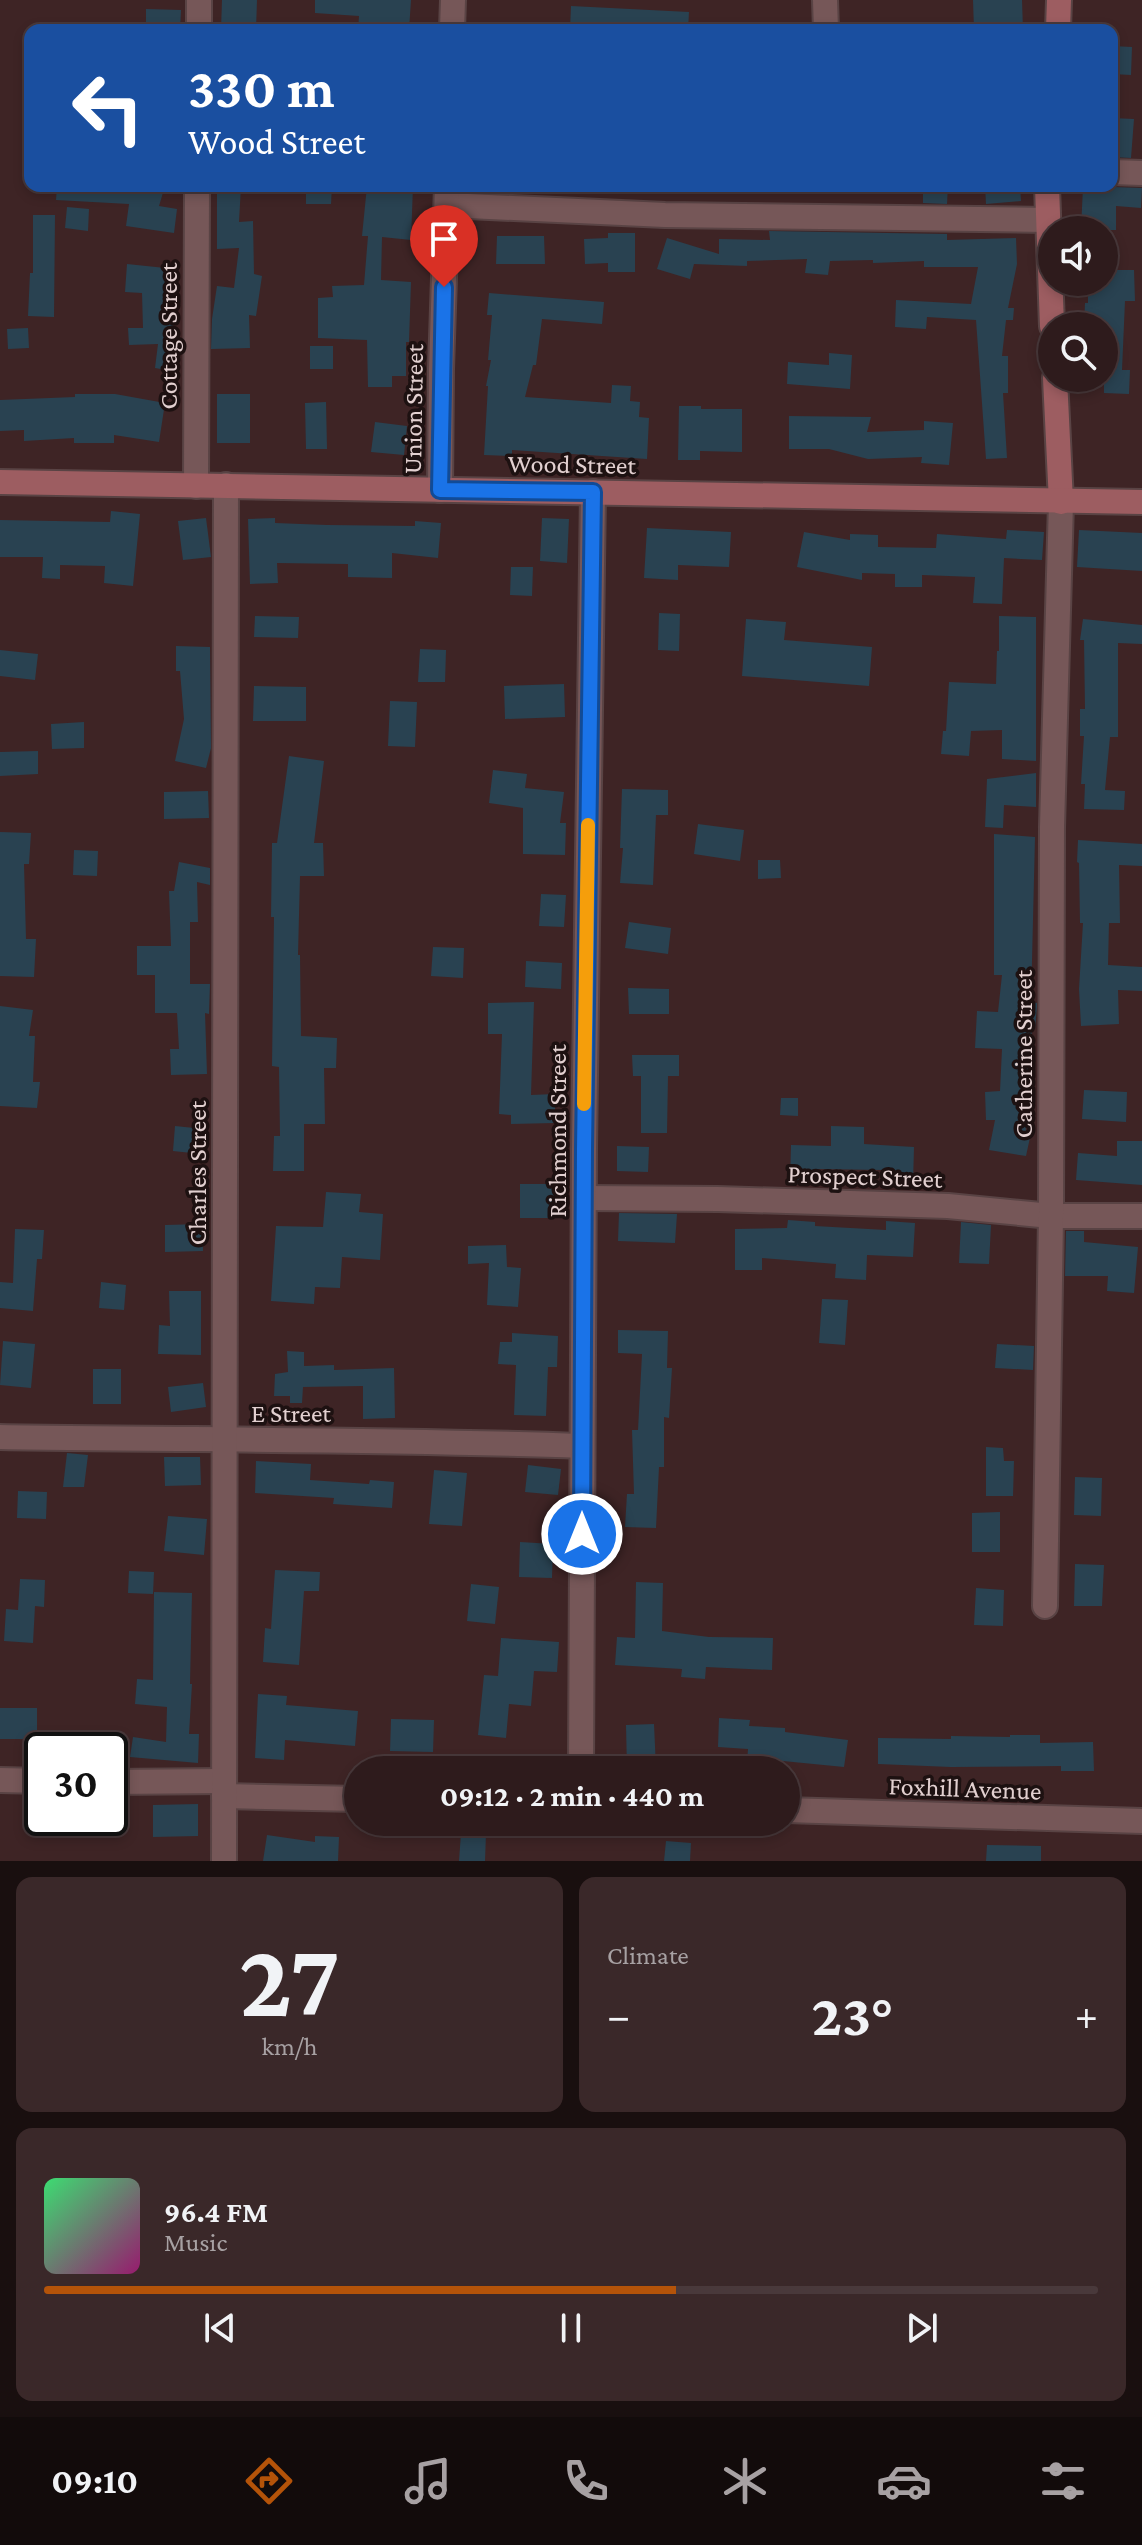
<!DOCTYPE html>
<html lang="en">
<head>
<meta charset="utf-8">
<style>
	:root { --surface:#2e1b1c; --page:#3a2829; --text:#f1f3f6; --muted:#a7a1a3; --line:#49393b; --accent:#b45309 }
	body { margin:0; font-family:"Crimson Pro",serif; background:var(--page); color:var(--text); height:100vh; display:flex; flex-direction:column; font-size:30px; white-space:nowrap }
	* { box-sizing:border-box; margin:0 }
	p { font-size:26px; color:var(--muted) }
	.icon { flex:none; width:44px; height:44px; fill:none; stroke:currentColor; stroke-width:2; stroke-linecap:round; stroke-linejoin:round }
	.map { position:relative; height:1861px; overflow:hidden }
	.details { display:flex; flex-direction:column; gap:16px; padding:16px; background:#190f0f; flex:1 }
	.details>* { flex:none }
	.hud { position:absolute; left:24px; top:24px; width:1094px; height:168px; border-radius:16px; box-shadow:0 4px 12px #0003,0 0 0 2px var(--line); background:#1a4fa0; color:#fff; overflow:hidden }
	.tools { position:absolute; left:1038px; top:216px; display:grid; gap:16px }
	.tools a { display:grid; place-items:center; width:80px; height:80px; border-radius:50%; background:var(--surface); box-shadow:0 4px 12px #0003,0 0 0 2px var(--line); font-size:40px }
	.speed { position:absolute; left:24px; top:1732px; display:flex; gap:16px; font-size:40px; font-weight:700; text-align:center }
	.speed>* { display:grid; place-content:center; width:104px; height:104px; border-radius:50%; background:var(--surface); box-shadow:0 4px 12px #0003,0 0 0 2px var(--line); line-height:1 }
	.speed .limit { border:4px solid #111; border-radius:12px; background:#fff; color:#111 }
	.pin { position:absolute; display:grid; place-items:center; width:68px; height:68px; color:#fff; margin:-82px -34px; border-radius:50% 50% 50% 0; rotate:-45deg; box-shadow:0 0 8px #0007 }
	.pin .icon { rotate:45deg }
	.me { position:absolute; width:88px; margin:-44px; rotate:0deg; stroke-linejoin:round; filter:drop-shadow(0 0 6px #0008) }
	.turn { display:flex; align-items:center; gap:28px; height:168px; padding:0 32px; font-size:36px }
	.turn .icon { width:104px; height:104px; stroke-width:2.5 }
	.turn b { display:block; font-size:56px; line-height:68px }
	.big { font-size:60px; font-weight:700; line-height:1.1 }
	.details .tile { flex:1; display:flex; flex-direction:column; justify-content:center; gap:12px; min-width:0; padding:0 28px; border-radius:16px; background:var(--page) }
	.details .dial { align-items:center; gap:0 }
	.dial b { font-size:104px; line-height:1 }
	.song { display:flex; align-items:center; gap:24px }
	.cover { width:96px; height:96px; border-radius:12px; background:linear-gradient(135deg,hsl(140 70% 55%),hsl(320 70% 35%)) }
	.played { height:8px; border-radius:4px; background:linear-gradient(90deg,var(--accent) 60%,var(--line) 60%) }
	.keys { display:flex; justify-content:space-around; direction:ltr }
	.heat { display:flex; justify-content:space-between; align-items:center; font-size:44px; direction:ltr }
	.details .tiles { flex:1; display:grid; gap:16px; grid-template-columns:1fr 1fr }
	.tile:last-child { grid-column:span 2 }
	.trip { position:absolute; left:344px; top:1756px; width:456px; height:80px; border-radius:40px; background:var(--surface); box-shadow:0 4px 12px #0003,0 0 0 2px var(--line); font-weight:700; line-height:80px; text-align:center }
	.menu { display:flex; height:128px; justify-content:space-around; align-items:center; background:#120b0b; color:var(--muted) }
	.menu .icon { width:56px; height:56px }
	.menu .current { color:var(--accent) }
	.menu b { font-size:36px; color:var(--text) }
	.map>svg:first-child { display:block }
</style>
</head>
<body>
<div class="map">
<svg width="1142" height="1861" viewBox="0 0 1142 1861">
	<rect width="100%" height="100%" fill="#3e2425"/>
	<g fill="#294251">
		<path d="M222,0H257L256,30H221Z"/>
		<path d="M315,0H411L409,30H358L359,16L315,13Z"/>
		<path d="M973,0H1022L1023,30H974Z"/>
		<path d="M571,6L689,12L688,30H570Z"/>
		<path d="M146,9L181,10L180,30H146Z"/>
		<path d="M1112,46L1132,47L1131,75L1112,74Z"/>
		<path d="M1112,118L1134,119L1131,158L1112,157Z"/>
		<path d="M57,186H165L159,206L177,209L174,233L126,226L129,204L56,200Z"/>
		<path d="M217,186H241L239,222L253,221L254,274L262,276L256,316L249,315L250,348L211,349L212,319L217,286L234,288L239,248L217,249Z"/>
		<path d="M306,186H332L331,204H306Z"/>
		<path d="M367,186H413L411,240L382,237L381,280L411,282L409,342H406V376H392V387H368L367,340L318,338V298L333,297L332,286L364,285L368,236H362Z"/>
		<path d="M923,186H948L947,204L923,203Z"/>
		<path d="M985,186H1020L1021,201L986,204Z"/>
		<path d="M1083,186L1142,188L1141,208L1116,206V230H1081Z"/>
		<path d="M67,207L89,209L88,231L65,228Z"/>
		<path d="M33,215H55L54,317L28,316L30,273H33Z"/>
		<path d="M769,231L947,234V240L1016,238L1017,264L1008,308H1014L1013,320H1006L1002,356H1008V393H1003L1007,458L986,459L976,320L927,317L926,329L895,327L896,300L971,304L978,267H924V261L873,263V260L830,261L828,275L805,273L807,259L747,261V266L694,264L690,279L657,269L667,238L719,254V239L770,240Z"/>
		<path d="M608,233H635V272H608V263L585,264L584,239L608,238Z"/>
		<path d="M497,236H544L545,264H496Z"/>
		<path d="M127,264L175,269L171,310H173V354H175L172,371L155,368L158,344L129,345L128,328H143L142,293L125,292Z"/>
		<path d="M1104,270H1134L1135,301H1125L1122,370H1130L1129,394L1104,393V326H1084L1085,303H1088V282H1104Z"/>
		<path d="M489,293L604,302L602,324L542,319L536,365H533L525,397L611,403L612,385L631,386L630,401L640,402L639,417L649,418L647,459L512,450V456L484,455L488,386H486L491,360H488L492,315H487Z"/>
		<path d="M28,328L29,348L8,349L7,329Z"/>
		<rect x="310" y="346" width="23" height="23"/>
		<path d="M829,353L852,355L850,389L787,384L788,362L829,365Z"/>
		<path d="M75,394H115L165,403L159,442L114,435V443H74V438L24,441V430L0,431V400L75,397Z"/>
		<rect x="217" y="394" width="33" height="49"/>
		<path d="M326,402L327,449H306L305,403Z"/>
		<path d="M679,406H701V409H742V452L700,451V460H678Z"/>
		<path d="M789,416L871,417L867,432L924,430V421L953,423L949,465L921,463L922,457L868,459L829,449H789Z"/>
		<path d="M375,422L407,426L404,455L371,452Z"/>
		<path d="M111,511L140,514L133,586L104,583L105,566L60,565V579L42,578L43,557H0V520L110,522Z"/>
		<path d="M206,518L211,557L183,560L178,521Z"/>
		<path d="M275,518V523L327,525L415,526V521L441,523L438,558L392,553V578L348,577V564L277,563L278,583L250,584L248,519Z"/>
		<path d="M542,518L569,519L567,563L540,561Z"/>
		<path d="M647,528L731,532L729,567L678,565V580L644,578Z"/>
		<path d="M1007,530L1044,532L1042,560L1004,558L1002,604L973,603L975,577L922,575V587H895V574L862,573V580L797,567L804,532L850,540V534L878,535V547L936,548L937,534L1006,539Z"/>
		<path d="M1079,530L1142,533V571L1077,567Z"/>
		<path d="M511,567H533L532,596L510,595Z"/>
		<path d="M659,613L680,614L679,651L658,650Z"/>
		<path d="M255,616L299,617L298,638L254,637Z"/>
		<path d="M999,616L1036,617V761L1002,759V730L971,731L969,756L941,754L943,731H946L949,682L996,684L997,651H999Z"/>
		<path d="M746,619L786,622L784,640L872,647L869,686L742,676Z"/>
		<path d="M1083,619L1142,625V644L1118,643V737H1110L1105,790L1125,791L1124,810L1084,809L1085,784H1081L1084,736H1080V709H1085L1084,640H1080Z"/>
		<path d="M176,646L210,647L211,748L206,768L175,761L184,719L180,671H176Z"/>
		<path d="M420,649L446,650L445,682H418Z"/>
		<path d="M0,650L38,654L35,680L0,676Z"/>
		<path d="M564,684L565,717L505,719L504,686Z"/>
		<path d="M254,686L306,687V721H253Z"/>
		<path d="M390,701L417,702L415,747L388,746Z"/>
		<path d="M84,722V748L52,749L51,724Z"/>
		<path d="M38,751V774L0,776V752Z"/>
		<path d="M289,756L324,761L314,843H323L324,876H300L298,955H300L301,1036L337,1038L336,1068H324L325,1124H304V1171H273L274,1136H280L279,1067L272,1066L274,917H271L272,843H277Z"/>
		<path d="M493,770L527,774L525,788L564,792L560,823H566L565,855L523,854V808L489,803Z"/>
		<path d="M1036,773V807L1004,805L1003,828L985,827L987,779Z"/>
		<path d="M622,789L668,790V815H656L653,885L620,883L623,848H620Z"/>
		<path d="M208,791L209,818L164,819V792Z"/>
		<path d="M698,824L744,830L740,861L694,854Z"/>
		<path d="M0,832L31,833L29,864H24L26,939H36L34,977L0,976Z"/>
		<path d="M994,834L1035,837L1031,1002L1037,1003V1007L1035,1029H1032L1030,1074L1023,1073L1026,1132L1031,1133L1026,1156L989,1150L995,1120H986L985,1092L1000,1091L1002,1049L975,1048L977,1011L998,1012L1002,975H994Z"/>
		<path d="M1078,840L1142,844V866L1119,865L1120,923H1109L1108,965L1142,967V991L1118,990L1119,1024L1081,1026L1079,989L1083,923H1080L1079,863L1077,862Z"/>
		<path d="M74,850L98,851L97,876L73,875Z"/>
		<path d="M758,860H780L781,878L758,879Z"/>
		<path d="M179,862L210,868V885L197,882L198,922H190V984H210L209,1014L205,1013L207,1074L171,1075L170,1049H179L177,1013H155V975H137V946H171L169,891H174Z"/>
		<path d="M541,894L566,895L564,927L539,926Z"/>
		<path d="M629,922L671,928L668,954L625,948Z"/>
		<path d="M433,947L464,948L463,978L431,976Z"/>
		<path d="M526,961L562,963L561,989L525,987Z"/>
		<path d="M628,988L669,989V1014H629Z"/>
		<path d="M534,1002L531,1095L555,1094V1123L511,1124V1115L499,1114L502,1034H488V1003Z"/>
		<path d="M0,1006L33,1010L29,1036H35L33,1082H40L37,1108L0,1106Z"/>
		<path d="M632,1055H679V1076H668L667,1133H641V1076H633Z"/>
		<path d="M1084,1090L1127,1092L1126,1122L1082,1119Z"/>
		<path d="M781,1098H798V1116L780,1115Z"/>
		<path d="M175,1126L204,1129L201,1154L173,1151Z"/>
		<path d="M831,1126L864,1127V1144L914,1147L913,1184L883,1183V1170L817,1169V1184H790L791,1145L831,1146Z"/>
		<path d="M1117,1141H1142V1185L1076,1180L1078,1153L1117,1156Z"/>
		<path d="M617,1146L649,1147L648,1172L617,1171Z"/>
		<rect x="520" y="1184" width="43" height="34"/>
		<path d="M326,1192L361,1194L359,1212L383,1214L380,1260L342,1257L340,1288L315,1287L314,1304L271,1301L276,1226L323,1227Z"/>
		<path d="M619,1213L677,1214L675,1243L618,1241Z"/>
		<path d="M788,1220L815,1222V1226L886,1230V1221L915,1223L913,1257L867,1255L866,1280L835,1278L836,1264L762,1258V1270H735V1229L787,1228Z"/>
		<path d="M961,1222L991,1225L989,1264L959,1263Z"/>
		<path d="M202,1224L203,1251L165,1252V1225Z"/>
		<path d="M15,1229L44,1230L42,1259H37L33,1311L0,1308V1282L13,1283Z"/>
		<path d="M1066,1231H1084V1242L1138,1247L1134,1293L1107,1291L1108,1276H1065Z"/>
		<path d="M506,1245L507,1267L521,1268L518,1307L487,1305L489,1263L468,1264V1246Z"/>
		<path d="M101,1282L126,1285L124,1310L99,1308Z"/>
		<path d="M169,1291H201V1355L158,1354L159,1325L170,1326Z"/>
		<path d="M822,1299L848,1300L845,1345L819,1343Z"/>
		<path d="M618,1330L668,1331L667,1368H672L669,1418L664,1417V1467H659L656,1528L625,1527L627,1494H634L632,1430H638L642,1354L618,1353Z"/>
		<path d="M512,1333L558,1336L557,1367H548L546,1416L514,1415L516,1365L498,1364L500,1342H512Z"/>
		<path d="M3,1341L35,1344L31,1388L0,1385Z"/>
		<path d="M997,1344L1034,1346L1033,1370L995,1368Z"/>
		<path d="M287,1351L304,1352V1366L334,1365V1370L394,1368L395,1418L363,1419V1386L303,1387L302,1403H290V1396H274L275,1374L288,1372Z"/>
		<rect x="93" y="1369" width="28" height="35"/>
		<path d="M203,1383L206,1407L171,1412L168,1387Z"/>
		<path d="M986,1447L1003,1448L1004,1461H1014L1013,1496H986Z"/>
		<path d="M67,1453L88,1455L84,1487H63Z"/>
		<path d="M164,1457H200L201,1485L165,1486Z"/>
		<path d="M256,1461L311,1464L310,1480L369,1484L370,1480L394,1482L392,1508L333,1504L334,1498L255,1493Z"/>
		<path d="M528,1465L561,1469L558,1495L525,1492Z"/>
		<path d="M434,1470L467,1473L462,1526L429,1524Z"/>
		<path d="M1075,1477L1102,1478L1101,1516L1074,1515Z"/>
		<path d="M18,1491L47,1492L46,1519L17,1518Z"/>
		<path d="M1000,1512V1552H972V1513Z"/>
		<path d="M168,1516L207,1519L204,1555L164,1551Z"/>
		<path d="M520,1542L553,1544L552,1578L519,1577Z"/>
		<path d="M1075,1564L1104,1565L1102,1606H1074Z"/>
		<path d="M275,1570L320,1572L319,1591H304L299,1665L263,1662L265,1628L271,1629Z"/>
		<path d="M129,1571L154,1572L153,1594L128,1593Z"/>
		<path d="M20,1579L45,1580L44,1607L35,1606L33,1643L4,1641L6,1609L18,1610Z"/>
		<path d="M636,1582L663,1583L662,1631L709,1637L773,1638L772,1670L706,1667L705,1679L681,1677L682,1669L615,1665L617,1637L635,1638Z"/>
		<path d="M471,1584L499,1587L495,1624L467,1621Z"/>
		<path d="M976,1588L1004,1590L1003,1626L974,1625Z"/>
		<path d="M154,1592L192,1593L190,1684H192L189,1734H199L198,1763L130,1757L133,1737L166,1742L167,1707L135,1704L137,1679L153,1680Z"/>
		<path d="M501,1638L559,1642L557,1672L534,1671L531,1706L509,1704L506,1738L478,1735L484,1675L498,1676Z"/>
		<path d="M258,1694L287,1696L286,1705L358,1711L355,1746L285,1740L284,1760L255,1758Z"/>
		<rect x="0" y="1708" width="37" height="31"/>
		<path d="M719,1718L750,1720L749,1726L785,1728V1732L848,1740L844,1767L783,1761V1764L747,1762L748,1749L718,1747Z"/>
		<path d="M391,1719L434,1720L433,1752L390,1751Z"/>
		<path d="M654,1724L656,1768L627,1769L626,1725Z"/>
		<path d="M1010,1735H1040V1743L1093,1742L1094,1771H1061V1766L951,1767L878,1764V1738L951,1739V1736L1010,1737Z"/>
		<path d="M198,1804V1836L153,1837V1805Z"/>
		<path d="M461,1833L486,1834L485,1861H459Z"/>
		<path d="M267,1835L315,1842V1836L339,1837L338,1861H263Z"/>
		<path d="M666,1841L691,1843L690,1861H664Z"/>
		<path d="M987,1845L1041,1846V1861H986Z"/>
	</g>
	<g fill="none" stroke-linecap="round" stroke-linejoin="round">
		<g stroke="#594344" stroke-width="28">
			<g id="street">
				<path d="M825,0L826,30"/>
				<path d="M199,30V0"/>
				<path d="M452,30L453,0"/>
				<path d="M1112,172L1142,173"/>
				<path d="M447,205L665,215L1047,220"/>
				<path d="M196,486L197,186"/>
				<path d="M440,490L441,369L447,186"/>
				<path d="M585,1198L718,1199L948,1206L1051,1216H1142"/>
				<path d="M0,1437C194,1440 388,1439 582,1446"/>
				<path d="M1045,1606L1051,1216L1052,827L1061,502"/>
				<path d="M581,1770L584,1149L593,492"/>
				<path d="M0,1780L42,1781"/>
				<path d="M110,1782L224,1781"/>
				<path d="M224,1796L358,1799"/>
				<path d="M786,1810L1142,1821"/>
				<path d="M224,1861L226,485"/>
			</g>
		</g>
		<g stroke="#594344" stroke-width="28">
			<g id="secondary">
				<path d="M1058,30L1059,0"/>
				<path d="M1047,186L1052,326"/>
				<path d="M1055,378L1061,502"/>
				<path d="M0,482L1142,502"/>
			</g>
		</g>
		<use href="#street" stroke="#765758" stroke-width="24"/>
		<use href="#secondary" stroke="#9d5d61" stroke-width="24"/>
	</g>
	<g fill="none" stroke-linecap="round" stroke-linejoin="round">
		<g stroke="#114b97" stroke-width="20">
			<path id="route" d="M444,287L440,490L593,492L584,1149L582,1534"/>
		</g>
		<use href="#route" stroke="#1a73e8" stroke-width="14"/>
		<path stroke="#f59e0b" stroke-width="14" d="M584,1104L588,825"/>
	</g>
	<g text-anchor="middle" stroke-width="7" stroke-linejoin="round" paint-order="stroke">
		<g font-size="26" fill="#e2d0d0" stroke="#1d1111">
			<text transform="translate(168 336) rotate(-90)" y="9">Cottage Street</text>
			<text transform="translate(413 409) rotate(-89)" y="9">Union Street</text>
			<text transform="translate(572 464) rotate(1)" y="9">Wood Street</text>
			<text transform="translate(1023 1054) rotate(-90)" y="9">Catherine Street</text>
			<text transform="translate(557 1131) rotate(-90)" y="9">Richmond Street</text>
			<text transform="translate(197 1173) rotate(-90)" y="9">Charles Street</text>
			<text transform="translate(865 1176) rotate(2)" y="9">Prospect Street</text>
			<text x="291" y="1422">E Street</text>
			<text transform="translate(965 1788) rotate(2)" y="9">Foxhill Avenue</text>
		</g>
	</g>
</svg>
<div class="tools">
<a><svg class="icon" aria-label="sound" viewBox="0 0 24 24"><path d="M4 9h4l5-4v14l-5-4H4zM17 9q2 3 0 6"/></svg></a>
<a><svg class="icon" aria-label="search" viewBox="0 0 24 24"><circle cx="10" cy="10" r="6"/><path d="M15 15l6 6"/></svg></a>
</div>
<div class="speed"><div class="limit">30</div></div>
<div class="pin" style="left:444px;top:287px;background:#d93025"><svg class="icon" aria-label="arrive" viewBox="0 0 24 24"><path d="M6 21V4h12l-3 4 3 4H6"/></svg></div>
<svg class="me" style="left:582px;top:1534px" viewBox="-20 -20 40 40"><circle r="17" fill="#1a73e8" stroke="#fff" stroke-width="3"/><path d="M0-11L8 9 0 5-8 9z" fill="#fff"/></svg>
<div class="trip">09:12 · 2 min · 440 m</div>
<div class="hud">
<div class="turn"><svg class="icon" aria-label="left" viewBox="0 0 24 24"><path d="M17 20v-9H6M10 6l-5 5 5 5"/></svg><div><b>330 m</b>Wood Street</div></div>
</div>
</div>
<section class="details">
<div class="tiles">
<div class="tile dial"><b>27</b><p>km/h</p></div>
<div class="tile"><p>Climate</p>
<div class="heat"><a>−</a><b class="big">23°</b><a>+</a></div>
</div>
<div class="tile">
<div class="song"><i class="cover"></i><div><b>96.4 FM</b><p>Music</p></div></div>
<div class="played"></div>
<div class="keys"><svg class="icon" aria-label="previous" viewBox="0 0 24 24"><path d="M18 5L8 12l10 7zM5 5v14"/></svg><svg class="icon" aria-label="pause" viewBox="0 0 24 24"><path d="M8 5v14M16 5v14"/></svg><svg class="icon" aria-label="next" viewBox="0 0 24 24"><path d="M6 5l10 7-10 7zM19 5v14"/></svg></div>
</div>
</div>
</section>
<nav class="menu">
<b>09:10</b>
<svg class="icon current" aria-label="directions" viewBox="0 0 24 24"><path d="M12 3l9 9-9 9-9-9zM9 14v-3h6M13 9l2 2-2 2"/></svg>
<svg class="icon" aria-label="music" viewBox="0 0 24 24"><path d="M9 18V5l10-2v13"/><circle cx="6" cy="18" r="3"/><circle cx="16" cy="16" r="3"/></svg>
<svg class="icon" aria-label="phone" viewBox="0 0 24 24"><path d="M5 4h4l2 5-3 2q2 4 5 5l2-3 5 2v4C11 20 4 13 5 4z"/></svg>
<svg class="icon" aria-label="climate" viewBox="0 0 24 24"><path d="M12 3v18M4 7l16 10M4 17L20 7"/></svg>
<svg class="icon" aria-label="car" viewBox="0 0 24 24"><path d="M5 17H2v-5l4-1 3-4h7l3 4 3 1v5h-3M9 17h6M6 11h13"/><circle cx="7" cy="17" r="2"/><circle cx="17" cy="17" r="2"/></svg>
<svg class="icon" aria-label="filters" viewBox="0 0 24 24"><path d="M4 7h16M4 17h16"/><circle cx="9" cy="7" r="2"/><circle cx="15" cy="17" r="2"/></svg>
</nav>
</body>
</html>
